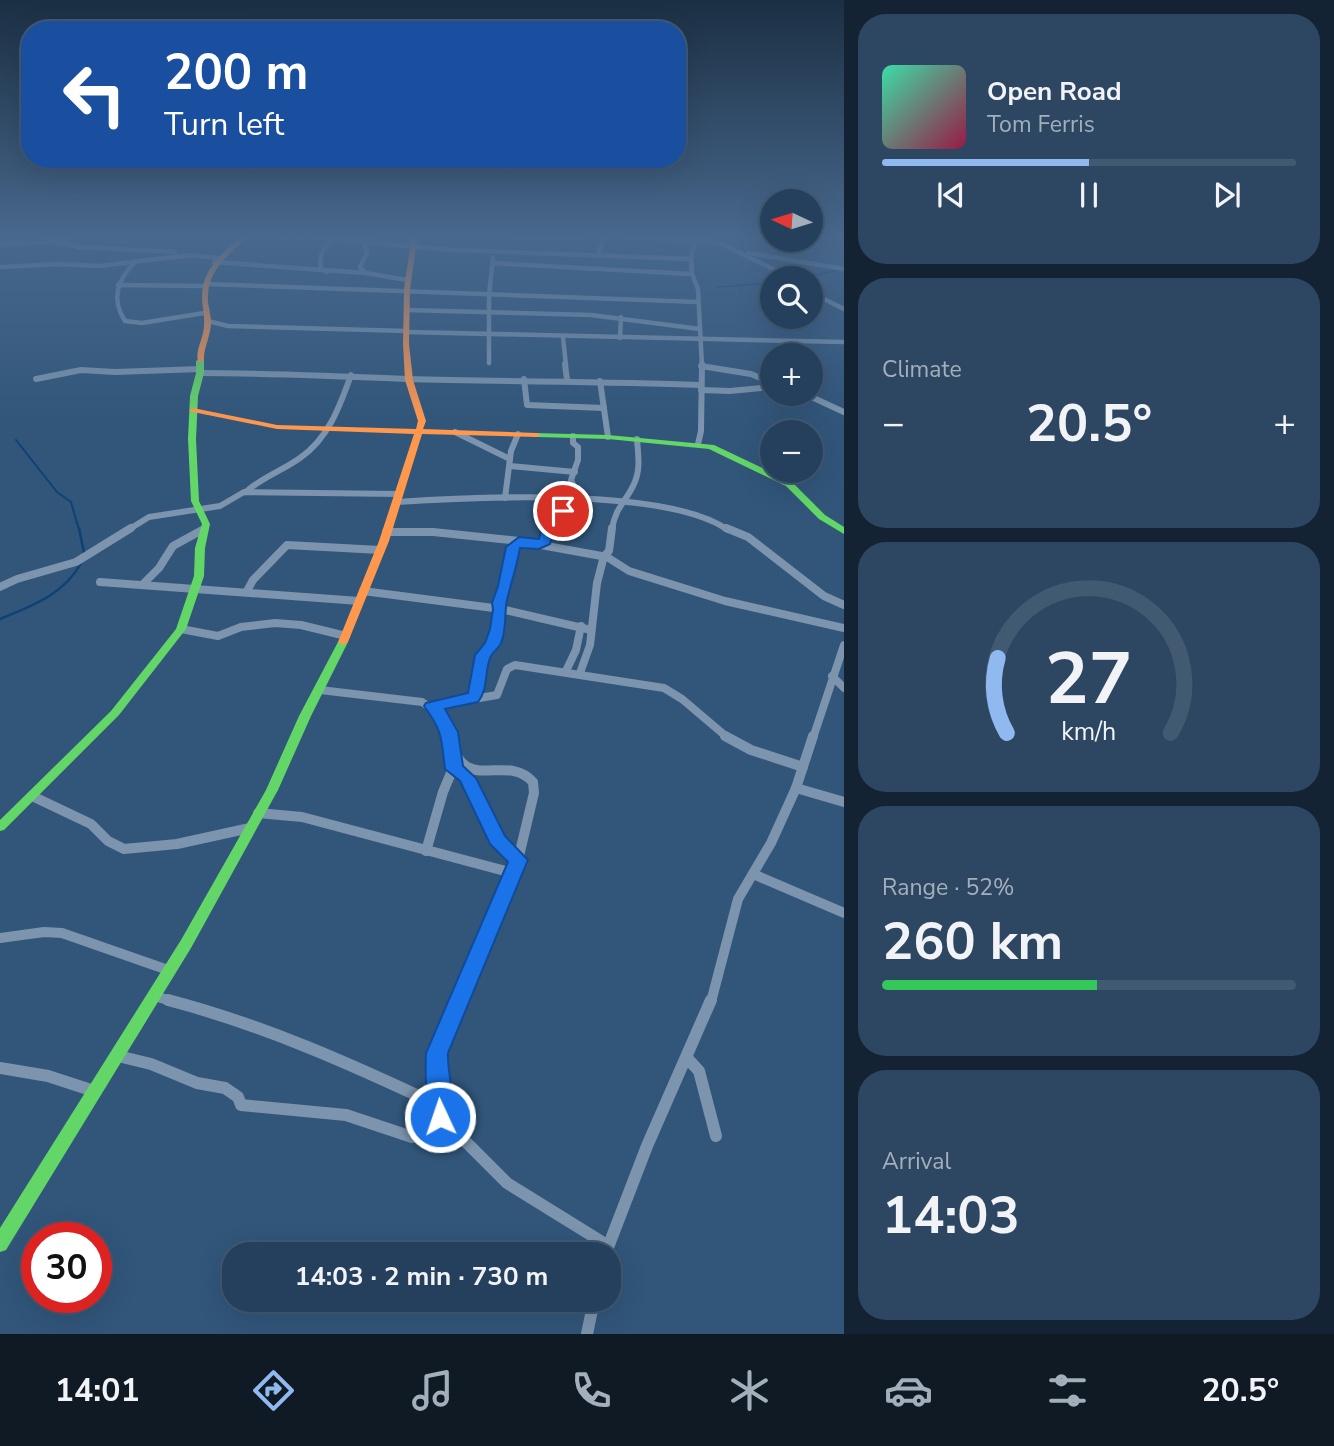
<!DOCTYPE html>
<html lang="en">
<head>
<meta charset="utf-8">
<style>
	:root { --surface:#25405c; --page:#2d4762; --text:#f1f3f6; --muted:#a3afbb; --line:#425972; --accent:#90b9f0 }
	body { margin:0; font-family:"Nunito Sans",sans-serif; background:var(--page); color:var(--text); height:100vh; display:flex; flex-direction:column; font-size:26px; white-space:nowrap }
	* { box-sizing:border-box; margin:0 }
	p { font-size:23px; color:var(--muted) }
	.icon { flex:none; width:38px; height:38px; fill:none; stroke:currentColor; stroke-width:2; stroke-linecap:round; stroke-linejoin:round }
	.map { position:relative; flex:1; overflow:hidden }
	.details { display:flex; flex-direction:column; gap:14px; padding:14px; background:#142333; width:490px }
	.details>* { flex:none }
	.hud { position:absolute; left:21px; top:21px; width:665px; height:147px; border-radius:28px; box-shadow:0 7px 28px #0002,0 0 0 2px var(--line); background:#1a4fa0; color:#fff; overflow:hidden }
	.needle { width:46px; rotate:274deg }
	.tools { position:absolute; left:760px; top:189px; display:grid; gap:14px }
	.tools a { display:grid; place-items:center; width:63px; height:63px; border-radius:50%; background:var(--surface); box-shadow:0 7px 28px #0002,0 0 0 2px var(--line); font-size:35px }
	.speed { position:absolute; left:21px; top:1222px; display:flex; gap:14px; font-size:35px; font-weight:700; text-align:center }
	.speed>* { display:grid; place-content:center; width:91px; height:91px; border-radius:50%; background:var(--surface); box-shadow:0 7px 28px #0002,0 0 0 2px var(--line); line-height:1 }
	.speed .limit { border:10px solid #d22; background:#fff; color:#111 }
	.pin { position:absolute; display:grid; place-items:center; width:60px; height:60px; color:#fff; margin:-30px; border:4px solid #fff; border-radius:50%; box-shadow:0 2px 7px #0007 }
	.me { position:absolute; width:77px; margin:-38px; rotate:357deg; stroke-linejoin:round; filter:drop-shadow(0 0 5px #0008) }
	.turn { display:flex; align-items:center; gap:24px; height:147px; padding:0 28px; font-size:32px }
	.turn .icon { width:91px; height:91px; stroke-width:2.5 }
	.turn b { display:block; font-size:49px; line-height:60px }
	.big { font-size:52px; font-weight:700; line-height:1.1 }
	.details .card { flex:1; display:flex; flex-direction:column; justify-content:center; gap:10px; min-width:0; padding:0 24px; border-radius:28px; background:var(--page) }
	.details .dial { align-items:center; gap:0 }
	.dial svg { height:182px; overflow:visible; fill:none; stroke:var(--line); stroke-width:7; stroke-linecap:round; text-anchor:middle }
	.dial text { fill:var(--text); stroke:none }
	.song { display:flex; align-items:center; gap:21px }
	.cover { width:84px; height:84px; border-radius:10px; background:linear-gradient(135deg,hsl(160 70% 55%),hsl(340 70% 35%)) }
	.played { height:7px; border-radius:4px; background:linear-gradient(90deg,var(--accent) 50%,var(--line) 50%) }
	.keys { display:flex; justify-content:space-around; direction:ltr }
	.heat { display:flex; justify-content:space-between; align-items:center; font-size:38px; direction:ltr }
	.charge { height:10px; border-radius:5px; background:linear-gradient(90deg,#34c759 52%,var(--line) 0) }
	.trip { position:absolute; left:222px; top:1242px; width:399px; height:70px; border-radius:28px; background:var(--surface); box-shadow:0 7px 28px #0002,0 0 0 2px var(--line); font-weight:700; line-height:70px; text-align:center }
	.menu { display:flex; height:112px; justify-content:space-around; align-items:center; background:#0f1a25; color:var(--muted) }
	.menu .icon { width:49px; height:49px }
	.menu .active { color:var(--accent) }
	.menu b { font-size:32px; color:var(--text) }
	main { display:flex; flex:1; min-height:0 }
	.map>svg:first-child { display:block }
</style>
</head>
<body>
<main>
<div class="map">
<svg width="844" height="1334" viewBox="0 0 844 1334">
	<rect width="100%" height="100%" fill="#31567a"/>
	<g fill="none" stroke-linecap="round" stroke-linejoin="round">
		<g stroke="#0e4275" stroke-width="2">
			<path d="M804,278L838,270"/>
			<path d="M717,287L772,283"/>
			<path d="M16,440L57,492L71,502L79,530"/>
		</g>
		<g stroke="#0e4275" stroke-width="2.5">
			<path d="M79,528L84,553"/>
			<path d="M0,619C31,606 64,595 81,563"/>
		</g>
		<g stroke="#7c94ad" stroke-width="4.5">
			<path d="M283,235L455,250L691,259"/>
			<path d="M508,235L615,236L718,242L791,278"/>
			<path d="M36,237L79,247L175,252"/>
			<path d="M695,238L691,259L692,274L698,289L702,366"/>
			<path d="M0,244L51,242L77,235"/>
			<path d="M748,253L844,269"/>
			<path d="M597,256L605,235"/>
			<path d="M136,261C118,279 110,298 125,321L142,323L204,313"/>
			<path d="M214,262L366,273L407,280"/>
			<path d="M492,263L692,274"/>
			<path d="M0,267L59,264L100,266L190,255L218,258"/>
			<path d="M327,272L321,269C318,256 324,247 333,237"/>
			<path d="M365,273L360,267L367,253L364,242L371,235"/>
			<path d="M206,284L698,302"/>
			<path d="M118,285L206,286"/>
			<path d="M810,292L844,309"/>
			<path d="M407,310L591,315L700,329"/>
			<path d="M208,321L228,326L406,331"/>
			<path d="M406,332L844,342"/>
			<path d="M563,337L566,366"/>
			<path d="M620,338L621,317"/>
			<path d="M489,363V295L493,258"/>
		</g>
		<g stroke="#7c94ad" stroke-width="6">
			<path d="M565,364L567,380"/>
			<path d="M701,366L751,374L772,383"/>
			<path d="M200,373C269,373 338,376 407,379C505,382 602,381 700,385"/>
			<path d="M36,379L81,370L115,372L200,369"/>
			<path d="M524,379L527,405L604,408"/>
			<path d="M600,381L608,437"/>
			<path d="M701,390L730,391L772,387"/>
			<path d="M805,394L844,412"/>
			<path d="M455,432L510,459"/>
			<path d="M698,444L701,431L702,364"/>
			<path d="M510,466L575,472"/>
			<path d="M248,490C264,477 283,470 300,458C328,439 340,406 351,375"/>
			<path d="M505,498L511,451L518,434"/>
			<path d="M571,499L574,487L571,480L578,460V447L573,443V436"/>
			<path d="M397,502C474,497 667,487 728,530"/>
			<path d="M128,530L149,517L220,506L244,492L400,494"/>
			<path d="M548,530L554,515L582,502"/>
			<path d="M612,530C615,507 626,502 634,484C641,469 638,455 637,439"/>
		</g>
		<g stroke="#7c94ad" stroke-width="8">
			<path d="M726,528L748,537L824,596L844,605"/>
			<path d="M386,532H433L519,541L607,557L629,571L725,601L844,628"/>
			<path d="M539,545L546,541L548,528"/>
			<path d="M100,582L359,601"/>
			<path d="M142,585L159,568L173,546L204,529"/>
			<path d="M0,587L17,579L76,562L131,528"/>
			<path d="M247,591L253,580L287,545L380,550"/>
			<path d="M363,591L501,609L591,630"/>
			<path d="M181,629L218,636L241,627L275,623L301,625L346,636"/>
			<path d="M566,671L576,650L581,626"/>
			<path d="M580,673L590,645L597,583L604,556L609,551L612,528"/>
			<path d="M832,676L844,688"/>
			<path d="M320,690L422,702L441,715L450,738"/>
			<path d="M473,698L483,655L494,640L501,609L499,603C508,582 507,560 519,541"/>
			<path d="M432,706L497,695L507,669L515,665L664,688L682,699L728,738"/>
			<path d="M813,738L844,645"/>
		</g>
		<g stroke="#7c94ad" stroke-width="10">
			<path d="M450,736C463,798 505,751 533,782L534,793L518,860L459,1002"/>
			<path d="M725,736L751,750L803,767"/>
			<path d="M454,769L467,778L497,840L518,860"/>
			<path d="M796,788L844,802"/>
			<path d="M32,796L91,824L108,841L124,849L177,844L250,828"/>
			<path d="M258,813L302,817L513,873"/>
			<path d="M426,851L443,792L454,766"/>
			<path d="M753,874L844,913"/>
			<path d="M0,938L44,932L62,933L168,970"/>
			<path d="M154,996L175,1002"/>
			<path d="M711,1002L738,899L771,843L796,788L813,736"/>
		</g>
		<g stroke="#7c94ad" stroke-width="12">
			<path d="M168,1000C264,1025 353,1065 442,1107"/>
			<path d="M118,1056L151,1064L197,1083L225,1088L238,1097L241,1105L346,1115L412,1137L458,1134L507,1183L607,1245"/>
			<path d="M688,1059L699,1071L716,1136"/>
			<path d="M0,1068L48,1076L94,1091"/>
			<path d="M437,1135L442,1107L436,1074L437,1053L459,1000"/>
			<path d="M605,1255L647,1146L711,1000"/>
			<path d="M587,1334L594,1300"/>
		</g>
		<g fill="#63d668" fill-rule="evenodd">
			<path d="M200,359L204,361V373L198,396L196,439L199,501L210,524L205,548L204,576L186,629L119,715L4,830L0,831V820L111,711L176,629L194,576L195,548L202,524L191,501L188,439L190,396L196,373V361Z"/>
			<path d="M534,433L608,435L714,445L792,482L825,515L844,527V534L819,519L786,486L709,449L608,439L537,437H534Z"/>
			<path d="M343,639L348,642L311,716L278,790L191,948L6,1250L0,1252V1228L181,940L266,790L299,716L338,642Z"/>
		</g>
		<g fill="#ff974d" fill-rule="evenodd">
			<path d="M244,235H250C229,255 206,269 208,302C209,309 211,316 211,323C211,336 203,348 204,361L198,362C195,349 204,338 204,325C205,315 202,306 202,297C202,268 223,252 244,235Z"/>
			<path d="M412,235H418L410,289L409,344L413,380L426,421L423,429L537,433L541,435L537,437L422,434L389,541L348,642L343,645L338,642L379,541L414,434L277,429L193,412L189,410L193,408L277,425L416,429L418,421L405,380L403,344L404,289Z"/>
		</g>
	</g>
	<linearGradient id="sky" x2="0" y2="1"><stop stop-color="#1b2f43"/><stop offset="0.56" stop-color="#48688d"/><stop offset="1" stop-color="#48688d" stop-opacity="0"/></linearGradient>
	<rect width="844" height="422" fill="url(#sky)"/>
	<path fill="#1a73e8" stroke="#114b97" stroke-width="2" d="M563,507L570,511L557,521L550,544L539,549L520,548C517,566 511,583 507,600C504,614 507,629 501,643C499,648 494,651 491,656C484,670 489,688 478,702L445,709L458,732L463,766L476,778L505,836L528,860L448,1053C447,1076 458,1103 449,1125L440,1128L432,1125C426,1113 425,1068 426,1053L508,862L490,844L460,781L445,769C441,737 443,732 424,706L426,703L468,693L475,655L485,643L490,629L493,609L492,603L498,586L506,547L519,537L539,539C543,523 545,512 563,507Z"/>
</svg>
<div class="tools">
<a><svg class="needle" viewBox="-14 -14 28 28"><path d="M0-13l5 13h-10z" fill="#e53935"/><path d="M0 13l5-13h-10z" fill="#a3afbb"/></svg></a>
<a><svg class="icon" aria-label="search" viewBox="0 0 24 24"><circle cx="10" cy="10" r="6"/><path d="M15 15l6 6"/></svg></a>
<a>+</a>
<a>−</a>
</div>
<div class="speed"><div class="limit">30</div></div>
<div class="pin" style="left:563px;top:511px;background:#d93025"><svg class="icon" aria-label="arrive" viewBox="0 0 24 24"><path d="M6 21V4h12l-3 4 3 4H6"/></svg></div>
<svg class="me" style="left:440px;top:1117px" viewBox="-20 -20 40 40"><circle r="17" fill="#1a73e8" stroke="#fff" stroke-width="3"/><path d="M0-11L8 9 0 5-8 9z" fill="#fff"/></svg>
<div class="trip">14:03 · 2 min · 730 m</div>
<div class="hud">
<div class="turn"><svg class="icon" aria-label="left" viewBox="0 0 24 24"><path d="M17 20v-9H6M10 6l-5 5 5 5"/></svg><div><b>200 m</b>Turn left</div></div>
</div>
</div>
<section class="details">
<div class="card">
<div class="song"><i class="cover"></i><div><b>Open Road</b><p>Tom Ferris</p></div></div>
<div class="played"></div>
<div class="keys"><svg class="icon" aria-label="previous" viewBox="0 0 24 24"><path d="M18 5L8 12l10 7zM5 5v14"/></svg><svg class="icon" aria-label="pause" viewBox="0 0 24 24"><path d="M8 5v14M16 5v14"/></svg><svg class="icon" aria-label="next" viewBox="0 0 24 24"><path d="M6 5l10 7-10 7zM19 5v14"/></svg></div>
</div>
<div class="card"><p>Climate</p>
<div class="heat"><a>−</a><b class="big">20.5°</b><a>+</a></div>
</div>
<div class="card dial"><svg viewBox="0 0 100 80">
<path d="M14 69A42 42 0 1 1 86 69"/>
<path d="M14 69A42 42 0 0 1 10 36" stroke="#90b9f0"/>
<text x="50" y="56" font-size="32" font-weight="700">27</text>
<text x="50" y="72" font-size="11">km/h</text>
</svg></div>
<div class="card"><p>Range · 52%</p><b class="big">260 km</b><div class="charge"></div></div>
<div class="card"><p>Arrival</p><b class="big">14:03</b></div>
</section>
</main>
<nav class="menu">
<b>14:01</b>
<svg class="icon active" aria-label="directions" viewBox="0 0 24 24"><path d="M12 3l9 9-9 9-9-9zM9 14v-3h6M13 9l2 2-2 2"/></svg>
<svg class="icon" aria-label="music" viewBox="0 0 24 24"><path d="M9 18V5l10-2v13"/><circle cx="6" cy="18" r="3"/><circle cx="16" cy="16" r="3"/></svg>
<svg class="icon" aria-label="phone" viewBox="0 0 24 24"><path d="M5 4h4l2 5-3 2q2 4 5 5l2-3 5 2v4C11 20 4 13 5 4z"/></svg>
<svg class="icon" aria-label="climate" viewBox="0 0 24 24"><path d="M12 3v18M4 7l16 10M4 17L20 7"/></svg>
<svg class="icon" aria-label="car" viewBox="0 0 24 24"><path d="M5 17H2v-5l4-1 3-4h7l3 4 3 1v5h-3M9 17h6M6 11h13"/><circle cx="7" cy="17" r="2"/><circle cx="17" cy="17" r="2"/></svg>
<svg class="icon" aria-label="filters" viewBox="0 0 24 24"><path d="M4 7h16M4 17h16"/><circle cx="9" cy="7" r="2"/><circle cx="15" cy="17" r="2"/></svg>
<b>20.5°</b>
</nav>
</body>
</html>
